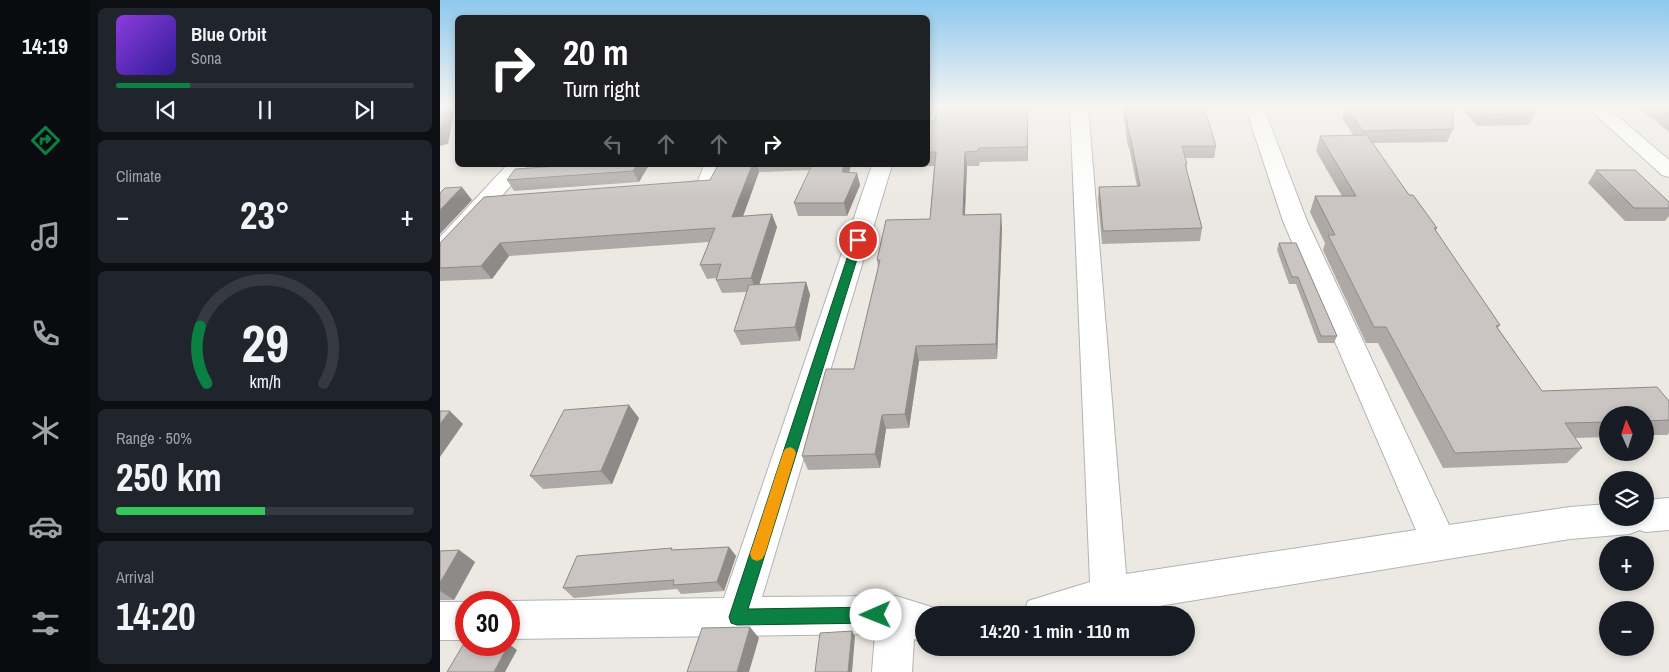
<!DOCTYPE html>
<html lang="en">
<head>
<meta charset="utf-8">
<style>
	:root { --surface:#171b24; --page:#20242c; --text:#f1f3f6; --muted:#9ea1a6; --line:#363941; --accent:#0b8043 }
	body { margin:0; font-family:"Archivo Narrow",sans-serif; background:var(--page); color:var(--text); height:100vh; display:flex; flex-direction:column; font-size:19px; white-space:nowrap }
	* { box-sizing:border-box; margin:0 }
	p { font-size:16px; color:var(--muted) }
	.icon { flex:none; width:28px; height:28px; fill:none; stroke:currentColor; stroke-width:2; stroke-linecap:round; stroke-linejoin:round }
	.map { position:relative; flex:1; overflow:hidden }
	.panel { display:flex; flex-direction:column; gap:8px; padding:8px; background:#0d0f14; width:350px }
	.panel>* { flex:none }
	.banner { position:absolute; left:15px; top:15px; width:475px; height:152px; border-radius:8px; box-shadow:0 2px 8px #0003; background:#202124; color:#fff; overflow:hidden }
	.needle { width:32px; rotate:357deg }
	.buttons { position:absolute; left:1159px; top:406px; display:grid; gap:10px }
	.buttons a { display:grid; place-items:center; width:55px; height:55px; border-radius:50%; background:var(--surface); box-shadow:0 2px 8px #0003; font-size:25px }
	.speed { position:absolute; left:15px; top:591px; display:flex; gap:10px; font-size:25px; font-weight:700; text-align:center }
	.speed>* { display:grid; place-content:center; width:65px; height:65px; border-radius:50%; background:var(--surface); box-shadow:0 2px 8px #0003; line-height:1 }
	.speed .limit { border:8px solid #d22; background:#fff; color:#111 }
	.pin { position:absolute; display:grid; place-items:center; width:42px; height:42px; color:#fff; margin:-21px; border:2px solid #fff; border-radius:50%; box-shadow:0 1px 5px #0007 }
	.me { position:absolute; width:55px; margin:-28px; rotate:269deg; stroke-linejoin:round; filter:drop-shadow(0 0 4px #0008) }
	.turn { display:flex; align-items:center; gap:18px; height:105px; padding:0 25px; font-size:22px }
	.turn .icon { width:65px; height:65px; stroke-width:2.5 }
	.turn b { display:block; font-size:35px; line-height:42px }
	.lanes { display:flex; align-items:center; height:48px; padding:0 25px; background:#0003; justify-content:center; gap:25px; direction:ltr }
	.lanes .off { opacity:.35 }
	.big { font-size:38px; font-weight:800; line-height:1.1 }
	.panel .card { flex:1; display:flex; flex-direction:column; justify-content:center; gap:8px; min-width:0; padding:0 18px; border-radius:8px; background:var(--page) }
	.panel .dial { align-items:center; gap:0 }
	.dial svg { height:130px; overflow:visible; fill:none; stroke:var(--line); stroke-width:7; stroke-linecap:round; text-anchor:middle }
	.dial text { fill:var(--text); stroke:none }
	.song { display:flex; align-items:center; gap:15px }
	.cover { width:60px; height:60px; border-radius:8px; background:linear-gradient(135deg,hsl(270 70% 55%),hsl(250 70% 35%)) }
	.played { height:5px; border-radius:2px; background:linear-gradient(90deg,var(--accent) 25%,var(--line) 25%) }
	.keys { display:flex; justify-content:space-around; direction:ltr }
	.heat { display:flex; justify-content:space-between; align-items:center; font-size:28px; direction:ltr }
	.charge { height:8px; border-radius:4px; background:linear-gradient(90deg,#34c759 50%,var(--line) 0) }
	.trip { position:absolute; left:475px; top:606px; width:280px; height:50px; border-radius:25px; background:var(--surface); box-shadow:0 2px 8px #0003; font-weight:800; line-height:50px; text-align:center }
	main { display:flex; flex:1; min-height:0 }
	.dock { display:flex; flex-direction:column; width:90px; justify-content:space-around; align-items:center; background:#090b0e; color:var(--muted) }
	.dock .icon { width:35px; height:35px }
	.dock .selected { color:var(--accent) }
	.dock b { font-size:22px; color:var(--text) }
	.map>svg:first-child { display:block }
</style>
</head>
<body>
<main>
<nav class="dock">
<b>14:19</b>
<svg class="icon selected" aria-label="directions" viewBox="0 0 24 24"><path d="M12 3l9 9-9 9-9-9zM9 14v-3h6M13 9l2 2-2 2"/></svg>
<svg class="icon" aria-label="music" viewBox="0 0 24 24"><path d="M9 18V5l10-2v13"/><circle cx="6" cy="18" r="3"/><circle cx="16" cy="16" r="3"/></svg>
<svg class="icon" aria-label="phone" viewBox="0 0 24 24"><path d="M5 4h4l2 5-3 2q2 4 5 5l2-3 5 2v4C11 20 4 13 5 4z"/></svg>
<svg class="icon" aria-label="climate" viewBox="0 0 24 24"><path d="M12 3v18M4 7l16 10M4 17L20 7"/></svg>
<svg class="icon" aria-label="car" viewBox="0 0 24 24"><path d="M5 17H2v-5l4-1 3-4h7l3 4 3 1v5h-3M9 17h6M6 11h13"/><circle cx="7" cy="17" r="2"/><circle cx="17" cy="17" r="2"/></svg>
<svg class="icon" aria-label="filters" viewBox="0 0 24 24"><path d="M4 7h16M4 17h16"/><circle cx="9" cy="7" r="2"/><circle cx="15" cy="17" r="2"/></svg>
</nav>
<section class="panel">
<div class="card">
<div class="song"><i class="cover"></i><div><b>Blue Orbit</b><p>Sona</p></div></div>
<div class="played"></div>
<div class="keys"><svg class="icon" aria-label="previous" viewBox="0 0 24 24"><path d="M18 5L8 12l10 7zM5 5v14"/></svg><svg class="icon" aria-label="pause" viewBox="0 0 24 24"><path d="M8 5v14M16 5v14"/></svg><svg class="icon" aria-label="next" viewBox="0 0 24 24"><path d="M6 5l10 7-10 7zM19 5v14"/></svg></div>
</div>
<div class="card"><p>Climate</p>
<div class="heat"><a>−</a><b class="big">23°</b><a>+</a></div>
</div>
<div class="card dial"><svg viewBox="0 0 100 80">
<path d="M14 69A42 42 0 1 1 86 69"/>
<path d="M14 69A42 42 0 0 1 10 34" stroke="#0b8043"/>
<text x="50" y="56" font-size="32" font-weight="700">29</text>
<text x="50" y="72" font-size="11">km/h</text>
</svg></div>
<div class="card"><p>Range · 50%</p><b class="big">250 km</b><div class="charge"></div></div>
<div class="card"><p>Arrival</p><b class="big">14:20</b></div>
</section>
<div class="map">
<svg width="1229" height="672" viewBox="0 0 1229 672">
	<rect width="100%" height="100%" fill="#ece8e2"/>
	<g fill="none" stroke-linecap="round" stroke-linejoin="round">
		<g stroke="#b0b4b7" stroke-width="2">
			<g id="minor">
				<path d="M630,106H648L686,574L976,530L843,221L805,106H823L867,221L1009,525L1130,507L1168,504V518H1205V500L1229,498V530L1205,532L1200,530L1189,534L1130,539L664,615H583L588,601L650,582Z"/>
				<path d="M1146,106H1166L1229,160V177L1222,175Z"/>
				<path d="M67,165H89L9,256L0,259V237Z"/>
				<path d="M264,165H284L275,191L236,197L228,195L225,190L228,185L258,181Z"/>
				<path d="M432,165H452L322,597L456,596L498,609L500,615H484V642L474,639L472,672H432L435,634L69,639V602H65L69,601L284,598Z"/>
				<path d="M0,602H28H26V640H0Z"/>
			</g>
		</g>
		<use href="#minor" fill="#fff" fill-rule="evenodd"/>
	</g>
	<g fill="#aea9a7">
		<path d="M588,106V161L540,162L539,166H527L525,215L562,229L557,359L479,361L469,428L446,429L440,468L368,470L362,456L414,369L438,267L437,260L490,219L494,166H474V165H488V121H495Z"/>
		<path d="M684,106H736L776,146L774,158H745L747,164L746,170L762,228L760,241L662,244L658,199L659,187L697,186L689,147H688L683,111Z"/>
		<path d="M906,106L1013,129L1007,142L932,143L969,195L997,228L995,231L1060,325L1058,328L1102,391L1229,401V433L1227,435H1205V415H1168V437L1135,438L1142,448L1127,463L1003,468L938,343H926L883,250L885,243L870,212L875,196H902L876,151L880,136H914L902,118Z"/>
		<path d="M1019,106H1089L1096,113L1089,125L1037,126Z"/>
		<path d="M1196,106H1229V132Z"/>
		<path d="M135,165H209L199,182L74,191L67,180Z"/>
		<path d="M278,165H411L409,172L417,173L420,185L407,216H358L354,203L370,170L319,172L303,216L337,227L319,285L366,282L370,295L360,341L301,345L294,331L307,292L282,293L276,280V278L267,279L260,265L269,242L69,256L52,279L0,281V243L270,180Z"/>
		<path d="M1156,170L1229,202V216L1225,221H1185L1148,183Z"/>
		<path d="M839,243L897,336L894,343H878L856,284H849L837,250Z"/>
		<path d="M199,418L172,484L103,489L90,476Z"/>
		<path d="M289,547L296,556L284,591L241,594L237,589L134,598L123,588L234,550Z"/>
		<path d="M19,550L35,562L14,600H0V551Z"/>
	</g>
	<g fill="#8d8a88">
		<path d="M6,106H11L14,112L8,144L0,146V132Z"/>
		<path d="M588,106V161L587,147Z"/>
		<path d="M525,152L527,166L524,229L523,215Z"/>
		<path d="M197,165H209L199,182L193,171Z"/>
		<path d="M312,165H317L319,172L298,230L292,217Z"/>
		<path d="M404,165H411L406,185L402,172Z"/>
		<path d="M417,173L420,185L407,216L404,203Z"/>
		<path d="M22,187L32,200L0,234V210Z"/>
		<path d="M332,214L337,227L317,292L311,278Z"/>
		<path d="M561,214L562,229L557,359L556,344Z"/>
		<path d="M60,243L69,256L52,279L41,266Z"/>
		<path d="M366,282L370,295L360,341L355,327Z"/>
		<path d="M476,346L479,361L469,428L465,414Z"/>
		<path d="M189,405L199,418L172,484L161,471Z"/>
		<path d="M10,411L23,424L0,457V424Z"/>
		<path d="M442,415L446,429L440,468L435,454Z"/>
		<path d="M289,547L296,556L284,591L277,582Z"/>
		<path d="M19,550L35,562L14,600L0,591V583Z"/>
		<path d="M310,627L319,638L309,672H297Z"/>
		<path d="M412,631L415,636L412,672H408Z"/>
		<path d="M69,644L77,650L65,672H54Z"/>
	</g>
	<g fill="#cac5c2" stroke="#8d8a88">
		<path d="M0,106H6L0,132Z"/>
		<path d="M498,106H588L587,147L539,148L538,151L525,152L523,215L561,214L556,344L476,346L465,414L442,415L435,454L362,456L386,369H414L440,260H437L446,220L490,219L496,152H488V121H495Z"/>
		<path d="M685,106H736V107H764L776,146H742L747,164H745L762,228L663,231L659,187L700,186L690,135H689Z"/>
		<path d="M906,106H1013V129L923,131Z"/>
		<path d="M1036,106H1089L1096,113L1043,114Z"/>
		<path d="M1219,106H1229V114Z"/>
		<path d="M927,135L969,195H973L997,228H994L1060,325L1056,326L1102,391L1217,387L1229,401V420L1205,421V415H1168V422L1125,423L1142,448L1015,453L946,327H934L888,235H895L875,196H916L880,136Z"/>
		<path d="M135,165H197L193,171L67,180L75,169Z"/>
		<path d="M278,165H312L292,217L332,214L311,278L276,280L281,264L260,265L275,228L60,243L41,266L0,268V246L1,245H0V243L44,197L270,180Z"/>
		<path d="M372,165H404L402,172L417,173L404,203H354Z"/>
		<path d="M1156,170H1195L1229,202V208H1194Z"/>
		<path d="M22,187L0,210V193L5,188Z"/>
		<path d="M839,243H856L897,336H881L858,277H852Z"/>
		<path d="M366,282L355,327L294,331L309,285Z"/>
		<path d="M189,405L161,471L90,476L124,410Z"/>
		<path d="M0,411H10L0,424Z"/>
		<path d="M289,547L277,582L233,585L234,580L123,588L137,556L232,548L231,550Z"/>
		<path d="M19,550L0,583V551Z"/>
		<path d="M310,627L297,672H247L262,628Z"/>
		<path d="M412,631L408,672H375L380,633Z"/>
		<path d="M23,645H68L54,672H7Z"/>
	</g>
	<linearGradient id="sky" x2="0" y2="1"><stop stop-color="#8dc8ee"/><stop offset="0.53" stop-color="#f6f5f2"/><stop offset="1" stop-color="#f6f5f2" stop-opacity="0"/></linearGradient>
	<rect width="1229" height="200" fill="url(#sky)"/>
	<path fill="#0b8043" stroke="#07532c" d="M418,237L423,240L308,609L436,607L441,609L444,615L441,620L436,623L297,625L291,623L289,617L413,240Z"/>
	<path fill="#f59e0b" d="M350,447L354,449L356,453L325,554L322,559L317,561L312,559L310,554L343,453L345,449Z"/>
</svg>
<div class="buttons">
<a><svg class="needle" viewBox="-14 -14 28 28"><path d="M0-13l5 13h-10z" fill="#e53935"/><path d="M0 13l5-13h-10z" fill="#9ea1a6"/></svg></a>
<a><svg class="icon" aria-label="layers" viewBox="0 0 24 24"><path d="M12 4l9 5-9 5-9-5zM3 14l9 5 9-5"/></svg></a>
<a>+</a>
<a>−</a>
</div>
<div class="speed"><div class="limit">30</div></div>
<div class="pin" style="left:418px;top:240px;background:#d93025"><svg class="icon" aria-label="arrive" viewBox="0 0 24 24"><path d="M6 21V4h12l-3 4 3 4H6"/></svg></div>
<svg class="me" style="left:436px;top:615px" viewBox="-20 -20 40 40"><circle r="19" fill="#fff"/><path d="M0-13L10 11 0 6-10 11z" fill="#0b8043"/></svg>
<div class="trip">14:20 · 1 min · 110 m</div>
<div class="banner">
<div class="turn"><svg class="icon" aria-label="right" viewBox="0 0 24 24"><path d="M7 20v-9h11M14 6l5 5-5 5"/></svg><div><b>20 m</b>Turn right</div></div>
<div class="lanes"><svg class="icon off" aria-label="left" viewBox="0 0 24 24"><path d="M17 20v-9H6M10 6l-5 5 5 5"/></svg><svg class="icon off" aria-label="ahead" viewBox="0 0 24 24"><path d="M12 20V5M6 11l6-6 6 6"/></svg><svg class="icon off" aria-label="ahead" viewBox="0 0 24 24"><path d="M12 20V5M6 11l6-6 6 6"/></svg><svg class="icon" aria-label="right" viewBox="0 0 24 24"><path d="M7 20v-9h11M14 6l5 5-5 5"/></svg></div>
</div>
</div>
</main>
</body>
</html>
